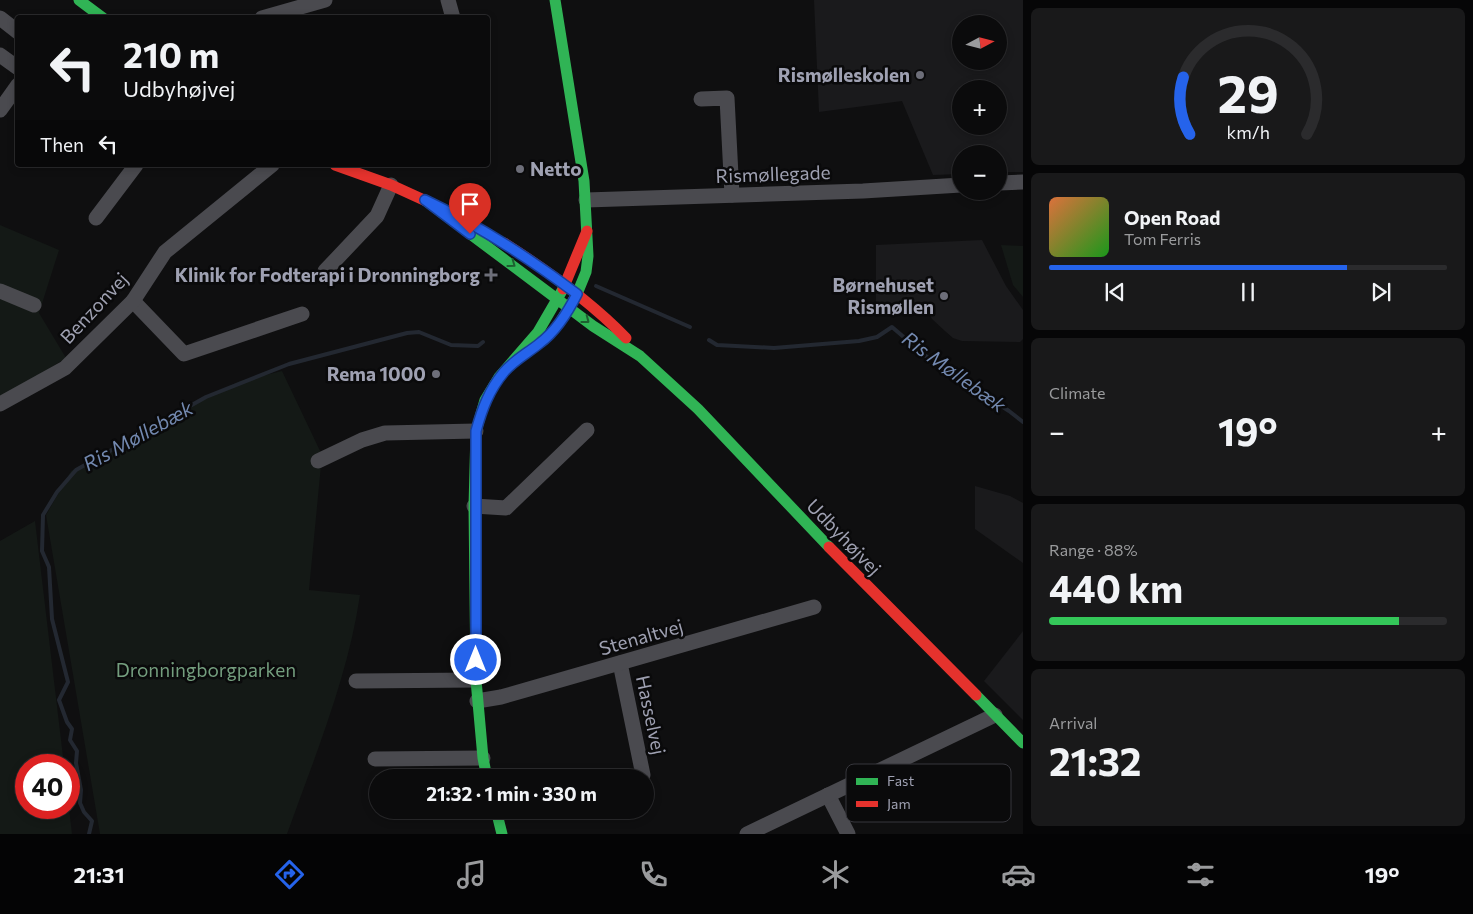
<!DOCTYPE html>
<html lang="en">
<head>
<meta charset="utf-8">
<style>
	:root { --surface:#0b0b0c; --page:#19191a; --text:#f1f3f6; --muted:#9a9b9d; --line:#2b2b2d; --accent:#2563eb }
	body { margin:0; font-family:Commissioner,sans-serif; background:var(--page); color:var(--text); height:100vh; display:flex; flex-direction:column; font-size:19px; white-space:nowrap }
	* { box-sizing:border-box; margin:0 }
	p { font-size:16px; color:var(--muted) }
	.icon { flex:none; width:28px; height:28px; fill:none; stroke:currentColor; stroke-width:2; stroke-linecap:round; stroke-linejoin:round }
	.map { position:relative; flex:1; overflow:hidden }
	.panel { display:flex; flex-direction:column; gap:8px; padding:8px; background:#060607; width:450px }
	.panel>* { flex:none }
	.top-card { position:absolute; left:15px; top:15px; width:475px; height:152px; border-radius:5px; box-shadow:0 2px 8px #0003,0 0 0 1px var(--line); background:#0b0b0c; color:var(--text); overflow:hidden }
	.needle { width:32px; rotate:83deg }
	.buttons { position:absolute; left:952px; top:15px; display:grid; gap:10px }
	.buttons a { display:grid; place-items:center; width:55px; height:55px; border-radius:50%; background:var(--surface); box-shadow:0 2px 8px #0003,0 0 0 1px var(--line); font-size:25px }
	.speed { position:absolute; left:15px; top:754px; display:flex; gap:10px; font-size:25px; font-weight:700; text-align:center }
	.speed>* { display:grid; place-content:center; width:65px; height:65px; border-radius:50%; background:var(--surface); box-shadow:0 2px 8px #0003,0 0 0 1px var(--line); line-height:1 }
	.speed .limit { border:8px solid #d22; background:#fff; color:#111 }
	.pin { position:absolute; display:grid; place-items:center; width:42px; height:42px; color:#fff; margin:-51px -21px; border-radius:50% 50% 50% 0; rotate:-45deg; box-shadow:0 0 5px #0007 }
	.pin .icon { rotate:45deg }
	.me { position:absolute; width:55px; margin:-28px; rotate:0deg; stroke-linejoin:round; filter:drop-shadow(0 0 4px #0008) }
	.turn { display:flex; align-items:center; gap:18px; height:105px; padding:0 25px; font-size:22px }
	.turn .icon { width:65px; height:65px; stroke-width:2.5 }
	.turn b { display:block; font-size:35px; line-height:42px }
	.then { display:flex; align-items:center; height:48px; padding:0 25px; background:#0003; gap:10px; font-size:19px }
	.big { font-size:38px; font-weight:700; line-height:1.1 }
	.panel .tile { flex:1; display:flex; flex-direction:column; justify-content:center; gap:8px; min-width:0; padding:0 18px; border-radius:8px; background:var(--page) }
	.panel .dial { align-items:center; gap:0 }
	.dial svg { height:130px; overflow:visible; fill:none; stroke:var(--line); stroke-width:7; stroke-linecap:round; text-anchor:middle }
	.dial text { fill:var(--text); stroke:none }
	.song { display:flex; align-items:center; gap:15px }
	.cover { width:60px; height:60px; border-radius:8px; background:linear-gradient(135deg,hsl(20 70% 55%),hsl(120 70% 35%)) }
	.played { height:5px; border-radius:2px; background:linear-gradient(90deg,var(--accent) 75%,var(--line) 75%) }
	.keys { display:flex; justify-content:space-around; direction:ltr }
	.heat { display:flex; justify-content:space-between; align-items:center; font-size:28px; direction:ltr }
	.charge { height:8px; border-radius:4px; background:linear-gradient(90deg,#34c759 88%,var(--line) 0) }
	.trip { position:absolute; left:369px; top:769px; width:285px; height:50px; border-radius:25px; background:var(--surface); box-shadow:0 2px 8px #0003,0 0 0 1px var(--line); font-weight:700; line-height:50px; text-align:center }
	.tab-bar { display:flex; height:80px; justify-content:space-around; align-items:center; background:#040405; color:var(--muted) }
	.tab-bar .icon { width:35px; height:35px }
	.tab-bar .current { color:var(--accent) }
	.tab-bar b { font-size:22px; color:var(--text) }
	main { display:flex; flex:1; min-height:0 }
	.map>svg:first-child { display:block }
</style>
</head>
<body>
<main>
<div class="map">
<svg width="1023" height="834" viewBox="0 0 1023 834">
	<rect width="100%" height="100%" fill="#0f0f10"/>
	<g fill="#1a1a1c" fill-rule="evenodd">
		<path d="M814,0H1023V172H999V154H961V174L933,175L902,101L819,112ZM961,24H999V61H961ZM961,89H999V126H961Z"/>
		<path d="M982,240L1006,286L1023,310V339L1020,342L962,341L953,338L945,331L932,319L927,310L876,306V245Z"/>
		<path d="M975,486L1010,496L1023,503V563L975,529Z"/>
		<path d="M1023,631V720L984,681Z"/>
	</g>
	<g fill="#141916">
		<path d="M0,225L59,250L39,313L66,358L0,399Z"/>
		<path d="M1001,245L1023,246V297L1013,285Z"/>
		<path d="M282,371L322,455L309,590L360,595C348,677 315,756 287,834H100L46,515L71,471L172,414L240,381Z"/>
		<path d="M35,521L64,765H26V808H69L72,834H0V541Z"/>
	</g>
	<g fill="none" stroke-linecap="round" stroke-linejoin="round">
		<g stroke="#232831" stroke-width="4">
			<path d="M596,286L690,327"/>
			<path d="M709,340L717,345L774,348L859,341L877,337L892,327L927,357L1009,411L1023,422"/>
			<path d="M89,834L92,821L84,812L80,803L81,790L76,763L77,751L70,740L72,729L67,722L59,700L68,682L52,619L49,567L42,551L43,515L57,492L76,470L206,397L289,364L407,333L419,332L451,345L478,346L483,342"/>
		</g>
		<g stroke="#4a4a4f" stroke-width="15">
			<path d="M448,0L453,18"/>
			<path d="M0,18L18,32"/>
			<path d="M262,18L325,0"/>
			<path d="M0,55L18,68"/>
			<path d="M701,99L727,98L732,195"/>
			<path d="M0,110L18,85"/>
			<path d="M999,183L1023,182"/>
			<path d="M586,200L863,191L961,185"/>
			<path d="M96,218L136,165"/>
			<path d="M325,271L377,216L391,185"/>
			<path d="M0,291L34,305"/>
			<path d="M133,301L184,354L302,314"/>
			<path d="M0,404L65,368L133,301L165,252L272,165"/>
			<path d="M318,461L362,440L385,433L476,431"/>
			<path d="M474,506L506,508L587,430"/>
			<path d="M620,663L643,775"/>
			<path d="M356,681L476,680"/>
			<path d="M477,701L501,697L543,685L814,607"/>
			<path d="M375,759L483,758"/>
			<path d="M828,795L848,834"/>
			<path d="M747,834L995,715"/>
		</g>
		<g stroke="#30b455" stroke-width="11">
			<path d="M79,0L103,18"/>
			<path d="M555,0L584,181L588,256L586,272L577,294L562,319"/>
			<path d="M425,200L593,326L640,356L698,409L829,547"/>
			<path d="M976,695L1023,743"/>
			<path d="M487,778L483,758L476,680L474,506L476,431L485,400L499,377L538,332L563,289"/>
			<path d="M496,810L502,834"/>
		</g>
		<g stroke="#e5322d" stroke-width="11">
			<path d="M335,165L391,185L437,206"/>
			<path d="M504,243C548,271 590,301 626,338"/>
			<path d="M563,289L587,231"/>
			<path d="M829,547L976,695"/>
		</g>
	</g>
	<defs><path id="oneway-chevron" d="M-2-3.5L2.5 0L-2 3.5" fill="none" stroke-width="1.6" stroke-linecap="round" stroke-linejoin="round" transform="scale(1.25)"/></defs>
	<g stroke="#1d5f30">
		<use href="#oneway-chevron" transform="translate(512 264) rotate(36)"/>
		<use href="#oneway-chevron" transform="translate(586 320) rotate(37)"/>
	</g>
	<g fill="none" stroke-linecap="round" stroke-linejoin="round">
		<g stroke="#184099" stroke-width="12">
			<path id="route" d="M470,234L425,200C480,226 529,258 577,294C568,312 556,331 540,343C528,353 514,360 504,372C489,390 482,409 476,431V660"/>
		</g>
		<use href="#route" stroke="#2563eb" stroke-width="9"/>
	</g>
	<g fill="#6d6e79" stroke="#0a0a0b" stroke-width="2">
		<circle cx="920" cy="75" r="5"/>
		<circle cx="520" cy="169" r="5"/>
		<path d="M488.5 267.5h5v5h5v5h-5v5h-5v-5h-5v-5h5z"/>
		<circle cx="944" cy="296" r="5"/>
		<circle cx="436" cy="374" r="5"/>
	</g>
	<g text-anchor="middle" stroke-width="5" stroke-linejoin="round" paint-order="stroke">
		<g font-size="19" font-weight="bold" fill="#9fa1b2" stroke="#0a0a0b" text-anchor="end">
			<text x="910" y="82">Rismølleskolen</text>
			<text x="530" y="176" text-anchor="start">Netto</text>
			<text x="480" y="282">Klinik for Fodterapi i Dronningborg</text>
			<text x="934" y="292">Børnehuset<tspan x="934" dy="22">Rismøllen</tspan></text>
			<text x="426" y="381">Rema 1000</text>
		</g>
		<g font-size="19" fill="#9fa1b2" stroke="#0a0a0b">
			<text transform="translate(773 174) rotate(-2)" y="7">Rismøllegade</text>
			<text transform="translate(94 308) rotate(-47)" y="7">Benzonvej</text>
			<text transform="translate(844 537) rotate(46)" y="7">Udbyhøjvej</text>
			<text transform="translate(641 637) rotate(-16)" y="7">Stenaltvej</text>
			<text transform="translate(651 715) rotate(78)" y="7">Hasselvej</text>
		</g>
		<g font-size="19" fill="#749e7e" stroke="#0a0a0b">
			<text x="206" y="677">Dronningborgparken</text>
		</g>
		<g font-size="20" font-style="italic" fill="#7389b0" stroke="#0a0a0b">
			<text transform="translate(954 372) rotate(36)" y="7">Ris Møllebæk</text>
			<text transform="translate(138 436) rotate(-29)" y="7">Ris Møllebæk</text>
		</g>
	</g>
	<rect x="846" y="764" width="165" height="58" rx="8" fill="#0a0a0b" stroke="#37373d" stroke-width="1"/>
	<rect x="856" y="778" width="22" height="7" fill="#30b455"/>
	<rect x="856" y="801" width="22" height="6" fill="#e5322d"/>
	<g font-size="14" fill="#9fa1b2">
		<text x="887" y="786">Fast</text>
		<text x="887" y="809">Jam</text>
	</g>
</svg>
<div class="buttons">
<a><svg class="needle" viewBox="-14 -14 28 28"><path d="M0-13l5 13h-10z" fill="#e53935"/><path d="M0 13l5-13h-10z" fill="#9a9b9d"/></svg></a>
<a>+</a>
<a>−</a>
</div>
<div class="speed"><div class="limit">40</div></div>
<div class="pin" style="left:470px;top:234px;background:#d93025"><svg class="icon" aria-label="arrive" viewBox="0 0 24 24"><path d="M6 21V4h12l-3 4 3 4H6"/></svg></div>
<svg class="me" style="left:476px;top:660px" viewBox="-20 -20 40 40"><circle r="17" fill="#2563eb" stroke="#fff" stroke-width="3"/><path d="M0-11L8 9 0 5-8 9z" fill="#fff"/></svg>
<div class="trip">21:32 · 1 min · 330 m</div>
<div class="top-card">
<div class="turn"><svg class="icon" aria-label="left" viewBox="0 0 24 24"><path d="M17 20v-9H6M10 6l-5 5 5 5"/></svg><div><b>210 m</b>Udbyhøjvej</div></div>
<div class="then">Then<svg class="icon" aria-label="left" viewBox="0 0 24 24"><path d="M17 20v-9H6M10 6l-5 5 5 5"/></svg></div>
</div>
</div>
<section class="panel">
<div class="tile dial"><svg viewBox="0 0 100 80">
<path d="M14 69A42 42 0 1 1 86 69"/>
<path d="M14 69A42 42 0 0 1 10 34" stroke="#2563eb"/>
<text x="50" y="56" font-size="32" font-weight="700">29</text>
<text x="50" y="72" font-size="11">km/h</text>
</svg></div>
<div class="tile">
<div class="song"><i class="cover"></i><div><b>Open Road</b><p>Tom Ferris</p></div></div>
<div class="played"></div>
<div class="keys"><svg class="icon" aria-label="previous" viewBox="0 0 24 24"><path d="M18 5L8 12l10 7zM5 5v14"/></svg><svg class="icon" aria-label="pause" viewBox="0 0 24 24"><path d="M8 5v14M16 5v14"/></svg><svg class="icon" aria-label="next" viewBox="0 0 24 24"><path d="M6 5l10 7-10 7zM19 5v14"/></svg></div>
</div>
<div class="tile"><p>Climate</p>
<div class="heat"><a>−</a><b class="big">19°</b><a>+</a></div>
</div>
<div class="tile"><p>Range · 88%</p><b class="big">440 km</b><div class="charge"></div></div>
<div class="tile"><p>Arrival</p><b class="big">21:32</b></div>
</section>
</main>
<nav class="tab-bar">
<b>21:31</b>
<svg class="icon current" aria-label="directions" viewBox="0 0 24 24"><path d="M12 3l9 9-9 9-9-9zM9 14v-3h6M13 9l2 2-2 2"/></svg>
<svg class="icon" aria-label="music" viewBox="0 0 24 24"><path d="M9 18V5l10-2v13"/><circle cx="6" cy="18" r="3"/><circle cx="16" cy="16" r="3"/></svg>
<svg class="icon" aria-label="phone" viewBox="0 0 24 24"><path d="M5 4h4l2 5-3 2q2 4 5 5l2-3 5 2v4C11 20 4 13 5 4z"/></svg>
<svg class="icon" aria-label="climate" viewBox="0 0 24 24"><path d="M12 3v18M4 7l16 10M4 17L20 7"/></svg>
<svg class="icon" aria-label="car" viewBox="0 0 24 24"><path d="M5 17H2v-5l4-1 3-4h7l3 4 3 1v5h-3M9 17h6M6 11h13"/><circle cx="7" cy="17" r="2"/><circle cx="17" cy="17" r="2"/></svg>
<svg class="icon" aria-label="filters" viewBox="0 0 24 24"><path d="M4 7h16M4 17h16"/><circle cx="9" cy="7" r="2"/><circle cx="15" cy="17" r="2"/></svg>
<b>19°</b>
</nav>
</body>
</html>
